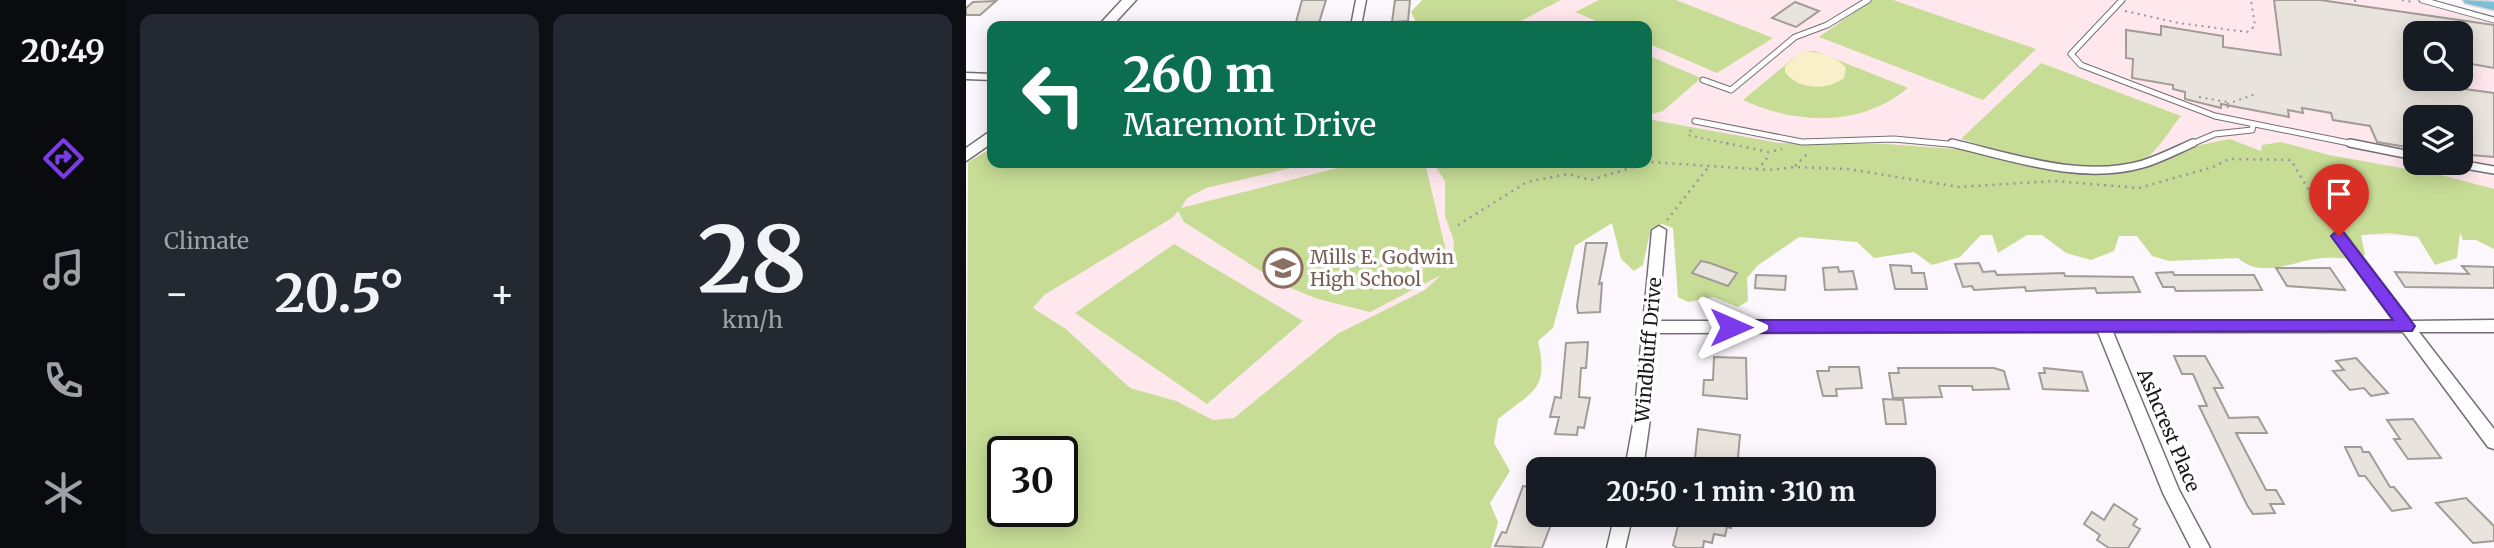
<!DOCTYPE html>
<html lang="en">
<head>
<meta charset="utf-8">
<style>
	:root { --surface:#171b24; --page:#242831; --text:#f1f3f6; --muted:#9ea1a6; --accent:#7c3aed }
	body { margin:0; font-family:Merriweather,serif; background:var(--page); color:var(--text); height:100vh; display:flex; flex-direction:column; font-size:26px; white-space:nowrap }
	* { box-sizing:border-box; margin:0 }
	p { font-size:23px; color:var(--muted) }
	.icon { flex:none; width:38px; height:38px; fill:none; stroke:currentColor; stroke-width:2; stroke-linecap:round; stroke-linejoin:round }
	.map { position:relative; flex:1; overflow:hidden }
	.panel { display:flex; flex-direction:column; gap:14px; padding:14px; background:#0d0f14; width:840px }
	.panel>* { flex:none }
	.guide { position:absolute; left:21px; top:21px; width:665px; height:147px; border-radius:14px; box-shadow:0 4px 18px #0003; background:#0b6e4f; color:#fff; overflow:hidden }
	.fabs { position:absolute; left:1437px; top:21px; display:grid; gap:14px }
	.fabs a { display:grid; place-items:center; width:70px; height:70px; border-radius:14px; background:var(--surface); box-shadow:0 4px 18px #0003; font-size:35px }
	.speed { position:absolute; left:21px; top:436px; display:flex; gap:14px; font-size:35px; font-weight:700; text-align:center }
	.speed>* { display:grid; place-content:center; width:91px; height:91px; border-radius:50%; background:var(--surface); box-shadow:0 4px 18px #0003; line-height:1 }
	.speed .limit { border:4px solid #111; border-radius:10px; background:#fff; color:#111 }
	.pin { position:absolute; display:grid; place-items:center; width:60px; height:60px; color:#fff; margin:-72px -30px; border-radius:50% 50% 50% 0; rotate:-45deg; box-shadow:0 0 7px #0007 }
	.pin .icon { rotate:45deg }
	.me { position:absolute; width:77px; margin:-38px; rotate:90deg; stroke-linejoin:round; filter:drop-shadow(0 0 5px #0008) }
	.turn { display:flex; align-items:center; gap:24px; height:147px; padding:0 21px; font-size:32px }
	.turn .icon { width:91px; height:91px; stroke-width:2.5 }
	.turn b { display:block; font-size:49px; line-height:60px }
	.big { font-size:52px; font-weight:700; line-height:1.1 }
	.panel .tile { flex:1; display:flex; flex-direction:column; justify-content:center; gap:10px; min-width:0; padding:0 24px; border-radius:14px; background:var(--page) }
	.panel .dial { align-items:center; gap:0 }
	.dial b { font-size:91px; line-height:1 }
	.heat { display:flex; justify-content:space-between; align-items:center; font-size:38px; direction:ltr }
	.panel .tiles { flex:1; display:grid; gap:14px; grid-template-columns:repeat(2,1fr) }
	.trip { position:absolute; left:560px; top:457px; width:410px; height:70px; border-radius:14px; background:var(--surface); box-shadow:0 4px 18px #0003; font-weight:700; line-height:70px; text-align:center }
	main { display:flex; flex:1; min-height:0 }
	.tab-bar { display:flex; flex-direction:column; width:126px; justify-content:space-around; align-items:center; background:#090b0e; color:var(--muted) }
	.tab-bar .icon { width:49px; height:49px }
	.tab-bar .current { color:var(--accent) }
	.tab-bar b { font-size:32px; color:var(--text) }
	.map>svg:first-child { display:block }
</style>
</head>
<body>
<main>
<nav class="tab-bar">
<b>20:49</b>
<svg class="icon current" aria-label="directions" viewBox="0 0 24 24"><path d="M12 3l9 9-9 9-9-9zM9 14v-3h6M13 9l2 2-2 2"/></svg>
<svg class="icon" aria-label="music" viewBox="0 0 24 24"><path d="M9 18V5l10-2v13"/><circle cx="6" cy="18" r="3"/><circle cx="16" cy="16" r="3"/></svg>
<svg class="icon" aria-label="phone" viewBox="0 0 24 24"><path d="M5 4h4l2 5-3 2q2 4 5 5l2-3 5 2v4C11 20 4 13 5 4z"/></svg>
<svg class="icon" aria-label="climate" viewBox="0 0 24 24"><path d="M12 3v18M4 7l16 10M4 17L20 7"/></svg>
</nav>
<section class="panel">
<div class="tiles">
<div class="tile"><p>Climate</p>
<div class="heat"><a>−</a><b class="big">20.5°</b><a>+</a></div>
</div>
<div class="tile dial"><b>28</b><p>km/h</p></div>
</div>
</section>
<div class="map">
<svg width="1528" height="548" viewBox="0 0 1528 548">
	<rect width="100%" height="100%" fill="#fcf6fd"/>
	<path fill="#fee8ed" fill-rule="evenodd" d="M587,0H1465L1528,16V237L623,223L259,548L0,299L267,163H681V26H535ZM1449,33H1494V79H1449ZM1449,117H1494V163H1449Z"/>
	<g fill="#c7dd96" fill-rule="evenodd">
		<path d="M456,0H595L545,26H447L450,22L445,12Z"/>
		<path d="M633,0H710L807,38L751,73L681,43V26H642L609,12Z"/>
		<path d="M906,0H927L1070,49L1017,100L853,37Z"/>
		<path d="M836,51H849L942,88C895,127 830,125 777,100Z"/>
		<path d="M681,55L735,78L697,111L681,115Z"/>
		<path d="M1075,63L1215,116C1205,128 1196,144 1184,155C1149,186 1036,151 995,139Z"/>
		<path d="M681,119L813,143L920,144L1002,150L1065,167L1124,174L1193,162L1219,148L1264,139L1295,151L1296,145L1315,142L1363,155L1475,175L1528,189V249L1510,240H1497L1494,232L1491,258L1469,265L1452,237L1423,233L1395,235L1399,255C1383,261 1373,257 1356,258C1330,260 1296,280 1272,258L1203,261L1186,256L1171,236H1153L1148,251L1125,260L1100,253L1076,235H1061L1032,253L1026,235H1015L994,257L966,265L948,252L908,258L891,242L833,237L791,266L781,278L782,301L772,307L747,297L722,302L712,297L707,228L696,224L685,228L677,265L668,271L655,259L646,223L609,246L587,328L572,341C583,390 568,390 532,419L528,443L544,471L524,503L532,522L525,548H0L2,162L26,148V163H346L240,188L221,198L215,208L391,163H459L480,251L481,270L486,266L488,241L479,216V181L467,163H681ZM212,211L218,222L315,284L352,299L404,312L475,275L459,290L371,334L268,418L247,420L210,401L164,388L100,329L67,308L78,295L206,218ZM37,452H96V511H37Z"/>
		<path d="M208,244L337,321L241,404L109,313Z"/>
	</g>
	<path fill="#f9efc9" d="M836,51C851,51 870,56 880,68L878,78C862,91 831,90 819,72V66Z"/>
	<g fill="#e9e3dd" stroke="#a19c96" stroke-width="2">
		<path d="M336,0H360L352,26H329Z"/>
		<path d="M429,0H444L442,21L426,22Z"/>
		<path d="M1308,0H1354L1528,25V68L1494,62V33H1449V79H1495L1499,89L1528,93V157L1494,154V117H1449V136L1442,135L1447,148L1411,142L1404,126L1367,120L1365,113L1336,108L1337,113L1322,110L1323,117L1255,104V108L1219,99V92L1207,89V85L1166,78L1167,59L1160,58V30L1195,35V26L1257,36V47L1315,55Z"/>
		<path d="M30,1L14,15H0V8L7,2Z"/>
		<path d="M829,2L853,11L830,27L806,18Z"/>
		<path d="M620,243H641L633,284L636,283L634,312L612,313L611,306Z"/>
		<path d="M735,261L744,263L771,273L762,286L726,273Z"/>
		<path d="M1013,263L1017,272L1029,271L1031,275L1098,273L1099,276L1167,277L1174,292L1131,293L1129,288L1060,291L1059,287L1008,290L1006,286L997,287L989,264Z"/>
		<path d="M924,265L945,266L946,273H958L961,289H929Z"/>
		<path d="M1496,266L1528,267V288L1439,287L1429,272L1503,274Z"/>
		<path d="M872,267L873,272L887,271L891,289L859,290L857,268Z"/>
		<path d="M1310,268H1364L1379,290L1321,286Z"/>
		<path d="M1207,272L1208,275H1288L1296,290L1210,291L1208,287H1197L1190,273Z"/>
		<path d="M790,275L820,276L819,290L789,288Z"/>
		<path d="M622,342L620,368H615L613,397L624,398L618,428L612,427L611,435L589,434L593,417H584L589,397L595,398L600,343Z"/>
		<path d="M1208,356H1239L1257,388H1248L1263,418L1292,417L1301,433H1270L1300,490H1310L1318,504H1304L1309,513L1287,514L1281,505L1233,406H1241L1227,374H1216Z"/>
		<path d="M748,357L780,358L781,399L737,395L738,380H747Z"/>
		<path d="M1390,358L1422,393L1405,396L1398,388L1384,390L1367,371L1378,370L1370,361Z"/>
		<path d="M863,367H893L896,388L870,389L871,396H857L851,371H863Z"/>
		<path d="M932,368H1028L1038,371L1043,389L1007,390L1006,386H973L976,397L927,398L923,373H933Z"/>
		<path d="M1078,368L1116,372L1122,391L1077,389L1073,373H1079Z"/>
		<path d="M917,399L937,400L940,424H920Z"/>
		<path d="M1447,419L1475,458L1442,459L1428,439H1434L1421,420Z"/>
		<path d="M732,429L774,435L771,469H734L735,460L729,459Z"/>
		<path d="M1379,447H1395L1397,452H1403L1424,487H1428L1445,508L1426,511L1399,476H1393Z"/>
		<path d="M557,486L572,488V514H589L576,548L529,546L536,532L540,533Z"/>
		<path d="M1500,498L1528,526V541L1507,543L1470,503Z"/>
		<path d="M1148,504L1171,519L1167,525L1174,529L1162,548H1143L1131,540L1134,535L1118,524L1126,512L1138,520Z"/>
		<path d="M715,514H768L765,528L761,527L759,536L748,534L746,543L738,541L737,548H711L707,545Z"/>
	</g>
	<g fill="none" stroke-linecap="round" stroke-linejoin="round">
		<g stroke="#736f74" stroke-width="7">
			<g id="lane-far1">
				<path d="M1156,0L1105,54L1115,65L1249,116L1393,145"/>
				<path d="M1456,0L1528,20"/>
				<path d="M737,80L765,90L829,37L861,25L902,0"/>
				<path d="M729,121L836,142L928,139L993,145"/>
				<path d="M1223,145L1249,134L1286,130L1287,125"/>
			</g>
		</g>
		<g stroke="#736f74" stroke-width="10">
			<g id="lane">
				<path d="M986,143C1046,157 1115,182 1177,164C1194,159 1211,150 1227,143"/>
				<path d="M1384,143L1449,156"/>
				<path d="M1488,163L1528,170"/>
			</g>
		</g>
		<g stroke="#736f74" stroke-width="3">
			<g id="street">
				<path d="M390,0H400L395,26H385Z"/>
				<path d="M0,73L26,74V80L0,79Z"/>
				<path d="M693,226L700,230L692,321H1428L1368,239L1366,236L1368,233H1378L1445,321L1528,320V332H1453L1528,429V449L1522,447L1437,332H1147L1213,490L1244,548H1225L1197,493L1132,332L691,333L684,419L677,469H659L668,419L686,230Z"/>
				<path d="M649,514H667L659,548H641Z"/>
			</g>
		</g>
		<g stroke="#736f74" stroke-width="3">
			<g id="secondary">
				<path d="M156,0H170L146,26H132Z"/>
				<path d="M26,130V143L0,161V148Z"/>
			</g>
		</g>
		<g stroke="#d6d5d6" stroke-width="3">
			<path id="primary" d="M1497,0L1528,2V10L1499,3Z"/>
		</g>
		<g stroke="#9a969b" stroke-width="2" stroke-dasharray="2 4.5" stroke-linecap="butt">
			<path d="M1389,0L1390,4"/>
			<path d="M1436,0L1447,2"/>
			<path d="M1159,11L1213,23L1281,32L1289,26L1285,0"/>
			<path d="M1233,97L1261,102L1262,109"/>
			<path d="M1261,104L1290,94"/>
			<path d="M725,130L722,135L768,145"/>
		</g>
		<g stroke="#9a969b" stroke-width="2.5" stroke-dasharray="2 5" stroke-linecap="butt">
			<path d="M760,143L803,152L816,149"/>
			<path d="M829,166L841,154"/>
			<path d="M790,169L799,162L803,153"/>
			<path d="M701,220L744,165"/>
			<path d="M492,225L561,182L602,174L625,180L684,162L803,170L828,167L882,169L993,187L1088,181L1173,188L1247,167L1263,159L1325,160L1364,226"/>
		</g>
		<use href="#lane-far1" stroke="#fff" stroke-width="5"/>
		<use href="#lane" stroke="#fff" stroke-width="7"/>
		<use href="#street" fill="#fff" fill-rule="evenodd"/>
		<use href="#secondary" fill="#fff" fill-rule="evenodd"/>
		<use href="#primary" fill="#7bbed7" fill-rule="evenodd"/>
	</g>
	<path fill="#7c3aed" stroke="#51269a" stroke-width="2" d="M1373,231L1378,233L1446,322L1449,326L1446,331L765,333L756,327L765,320H1427L1365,236Z"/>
	<defs>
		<g id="school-ring" transform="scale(2.0125)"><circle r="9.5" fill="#fff" stroke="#8d6e63" stroke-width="1.5"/><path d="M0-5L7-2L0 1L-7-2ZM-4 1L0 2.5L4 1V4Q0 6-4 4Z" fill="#8d6e63"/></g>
	</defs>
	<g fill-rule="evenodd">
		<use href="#school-ring" x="317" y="268"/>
	</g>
	<g text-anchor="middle" stroke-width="7" stroke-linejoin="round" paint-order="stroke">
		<g font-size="19" fill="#785e54" stroke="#fff" text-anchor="start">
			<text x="344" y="264">Mills E. Godwin<tspan x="344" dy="22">High School</tspan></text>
		</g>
		<g font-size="19" fill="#19171a" stroke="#fff">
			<text transform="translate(682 350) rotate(-85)" y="7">Windbluff Drive</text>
			<text transform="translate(1203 430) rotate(67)" y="7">Ashcrest Place</text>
		</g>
	</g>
</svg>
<div class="fabs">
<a><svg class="icon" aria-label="search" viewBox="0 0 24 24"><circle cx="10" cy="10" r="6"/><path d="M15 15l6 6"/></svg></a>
<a><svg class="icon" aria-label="layers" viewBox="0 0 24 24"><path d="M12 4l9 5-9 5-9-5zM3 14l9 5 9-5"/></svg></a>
</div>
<div class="speed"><div class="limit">30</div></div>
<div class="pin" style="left:1373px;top:236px;background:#d93025"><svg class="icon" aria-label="arrive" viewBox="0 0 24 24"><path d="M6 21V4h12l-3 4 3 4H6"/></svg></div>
<svg class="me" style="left:765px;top:327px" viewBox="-20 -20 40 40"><path d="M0-17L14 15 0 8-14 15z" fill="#7c3aed" stroke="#fff" stroke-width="4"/></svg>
<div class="trip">20:50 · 1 min · 310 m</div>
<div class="guide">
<div class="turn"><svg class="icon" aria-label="left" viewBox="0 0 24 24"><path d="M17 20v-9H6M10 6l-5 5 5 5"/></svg><div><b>260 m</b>Maremont Drive</div></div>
</div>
</div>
</main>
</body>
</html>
